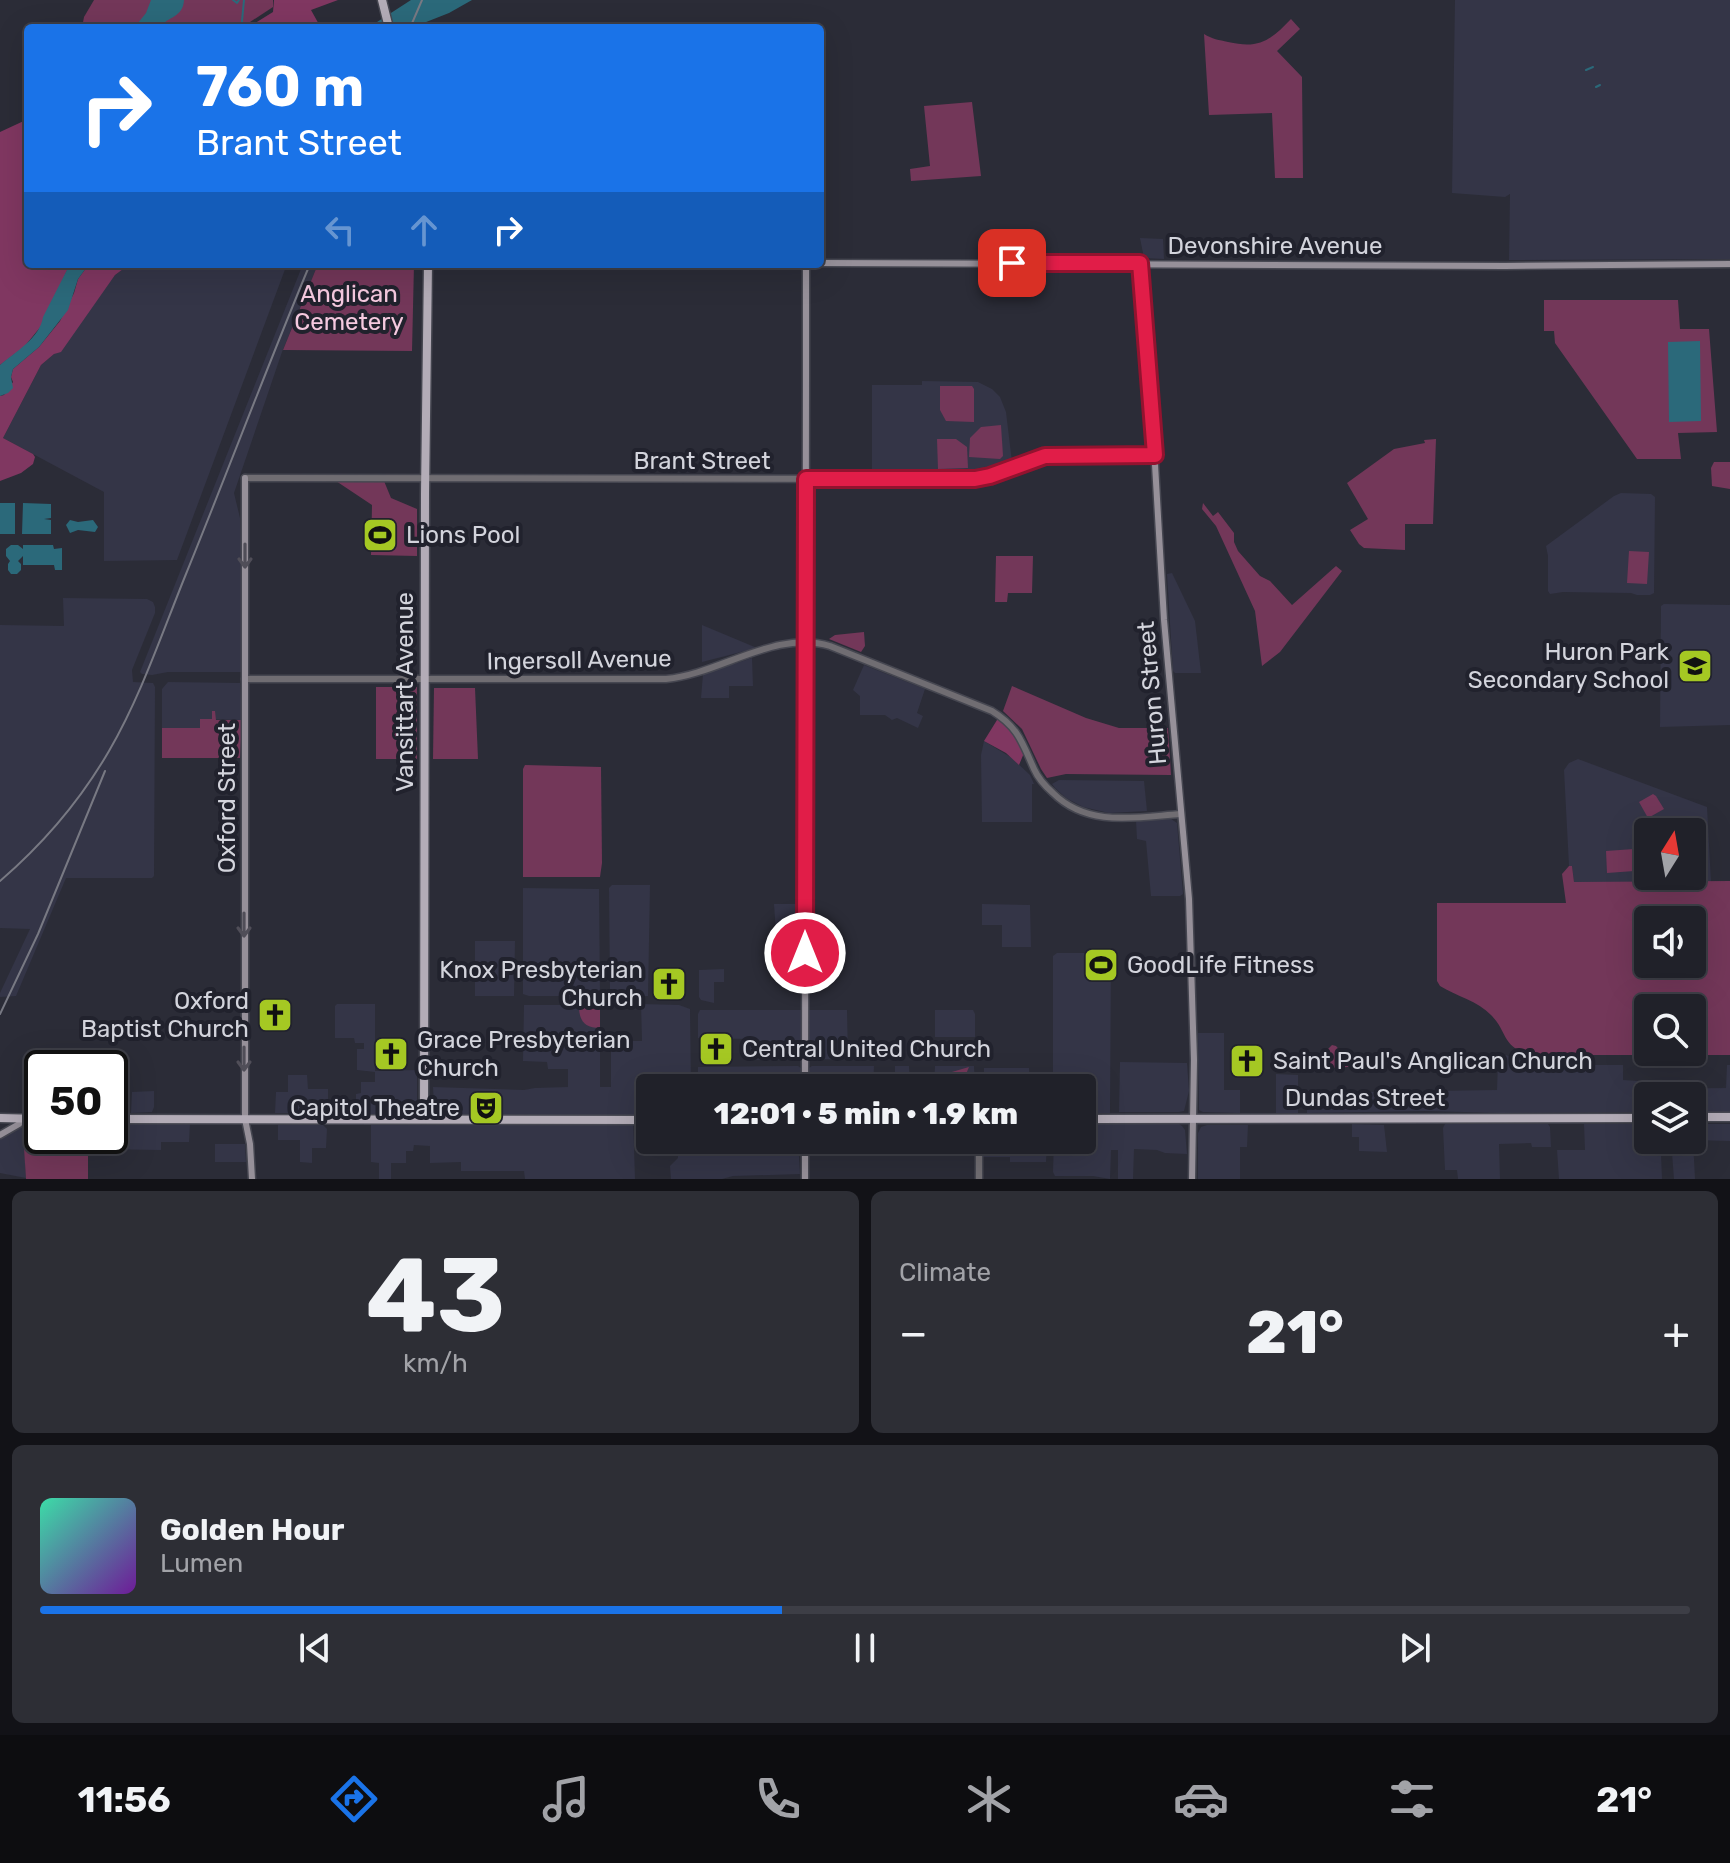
<!DOCTYPE html>
<html lang="en">
<head>
<meta charset="utf-8">
<style>
	:root { --surface:#202129; --page:#2d2e35; --text:#f1f3f6; --muted:#a2a3a8; --line:#3d3e46; --accent:#1a73e8 }
	body { margin:0; font-family:Rubik,sans-serif; background:var(--page); color:var(--text); height:100vh; display:flex; flex-direction:column; font-size:30px; white-space:nowrap }
	* { box-sizing:border-box; margin:0 }
	p { font-size:26px; color:var(--muted) }
	.icon { flex:none; width:44px; height:44px; fill:none; stroke:currentColor; stroke-width:2; stroke-linecap:round; stroke-linejoin:round }
	.map { position:relative; height:1179px; overflow:hidden }
	.drawer { display:flex; flex-direction:column; gap:12px; padding:12px; background:#121217; flex:1 }
	.drawer>* { flex:none }
	.hud { position:absolute; left:24px; top:24px; width:800px; height:244px; border-radius:8px; box-shadow:0 8px 32px #0002,0 0 0 2px var(--line); background:#1a73e8; color:#fff; overflow:hidden }
	.needle { width:52px; rotate:11deg }
	.tools { position:absolute; left:1634px; top:818px; display:grid; gap:16px }
	.tools a { display:grid; place-items:center; width:72px; height:72px; border-radius:8px; background:var(--surface); box-shadow:0 8px 32px #0002,0 0 0 2px var(--line); font-size:40px }
	.speed { position:absolute; left:24px; top:1050px; display:flex; gap:16px; font-size:40px; font-weight:700; text-align:center }
	.speed>* { display:grid; place-content:center; width:104px; height:104px; border-radius:50%; background:var(--surface); box-shadow:0 8px 32px #0002,0 0 0 2px var(--line); line-height:1 }
	.speed .limit { border:4px solid #111; border-radius:12px; background:#fff; color:#111 }
	.pin { position:absolute; display:grid; place-items:center; width:68px; height:68px; color:#fff; margin:-34px; border-radius:16px; box-shadow:0 4px 12px #0006 }
	.me { position:absolute; width:88px; margin:-44px; rotate:0deg; stroke-linejoin:round; filter:drop-shadow(0 0 6px #0008) }
	.turn { display:flex; align-items:center; gap:28px; height:168px; padding:0 40px; font-size:36px }
	.turn .icon { width:104px; height:104px; stroke-width:2.5 }
	.turn b { display:block; font-size:56px; line-height:68px }
	.lanes { display:flex; align-items:center; height:76px; padding:0 40px; background:#0003; justify-content:center; gap:40px; direction:ltr }
	.lanes .off { opacity:.35 }
	.big { font-size:60px; font-weight:800; line-height:1.1 }
	.drawer .card { flex:1; display:flex; flex-direction:column; justify-content:center; gap:12px; min-width:0; padding:0 28px; border-radius:12px; background:var(--page) }
	.drawer .dial { align-items:center; gap:0 }
	.dial b { font-size:104px; line-height:1 }
	.song { display:flex; align-items:center; gap:24px }
	.cover { width:96px; height:96px; border-radius:12px; background:linear-gradient(135deg,hsl(160 70% 55%),hsl(280 70% 35%)) }
	.played { height:8px; border-radius:4px; background:linear-gradient(90deg,var(--accent) 45%,var(--line) 45%) }
	.keys { display:flex; justify-content:space-around; direction:ltr }
	.heat { display:flex; justify-content:space-between; align-items:center; font-size:44px; direction:ltr }
	.drawer .tiles { flex:1; display:grid; gap:12px; grid-template-columns:1fr 1fr }
	.card:last-child { grid-column:span 2 }
	.trip { position:absolute; left:636px; top:1074px; width:460px; height:80px; border-radius:8px; background:var(--surface); box-shadow:0 8px 32px #0002,0 0 0 2px var(--line); font-weight:800; line-height:80px; text-align:center }
	.tab-bar { display:flex; height:128px; justify-content:space-around; align-items:center; background:#0d0d10; color:var(--muted) }
	.tab-bar .icon { width:56px; height:56px }
	.tab-bar .selected { color:var(--accent) }
	.tab-bar b { font-size:36px; color:var(--text) }
	.map>svg:first-child { display:block }
</style>
</head>
<body>
<div class="map">
<svg width="1730" height="1179" viewBox="0 0 1730 1179">
	<rect width="100%" height="100%" fill="#2b2c37"/>
	<g fill="#343547" fill-rule="evenodd">
		<path d="M1455,0H1730V259L1509,260L1510,194L1505,197L1452,193Z"/>
		<path d="M1140,238L1163,239L1164,259L1144,258Z"/>
		<path d="M130,264H287L177,560L104,561V492L3,438L41,365L54,354L115,275Z"/>
		<path d="M303,264H318L282,352L234,493L240,518L242,569V672H168L152,675L142,674L140,672Z"/>
		<path d="M922,381L978,382L992,389L1000,397L1006,412L1012,462L986,472L977,473H872V385H922Z"/>
		<path d="M1621,493L1651,494L1655,497L1654,593L1650,595H1637L1631,593L1563,592L1550,594L1548,591V556L1546,546L1614,496Z"/>
		<path d="M1172,573L1195,621L1201,673H1175L1173,671L1167,574Z"/>
		<path d="M63,598L147,599L153,602L155,607V613L132,670L133,682L153,683L155,687L154,876L152,878H66L16,996L0,997V993L30,929L0,928V625L64,626Z"/>
		<path d="M1664,604L1730,605V725L1660,727L1661,606Z"/>
		<path d="M702,625L757,648L702,662Z"/>
		<path d="M752,658L753,686H729V698H701L703,674Z"/>
		<path d="M864,665L925,689L917,713L923,716L918,728L897,718L892,720L885,715H860V696L853,690Z"/>
		<path d="M168,682L240,683L242,720L201,719L200,728H162V689Z"/>
		<path d="M984,741L1012,758L1030,775L1034,784H1032V822H982L981,755Z"/>
		<path d="M1578,759L1707,807L1711,882H1574L1572,866H1569L1564,770L1569,763ZM1648,832H1692V876H1648Z"/>
		<path d="M1059,780L1144,781L1147,811L1109,813L1083,807L1066,798L1055,788L1052,784Z"/>
		<path d="M1171,819L1177,823L1183,894L1180,896H1151L1146,841L1137,839L1136,821Z"/>
		<path d="M612,885H650L648,996H612L610,994L609,888Z"/>
		<path d="M523,888L599,889L600,996H529L523,994Z"/>
		<path d="M774,904H796L800,906L801,942L799,946L777,947Z"/>
		<path d="M982,904L1030,905L1031,947H1002V925H982Z"/>
		<path d="M475,941H515L514,996H475Z"/>
		<path d="M1057,953H1108L1111,956L1110,1113H1082V1088H1053V956Z"/>
		<path d="M724,969V982H714V1003L701,1000L699,997V970Z"/>
		<path d="M375,1004V1071L417,1070V1111L415,1114H356V1094L361,1093V1082H375V1072L357,1070V1049H364V1043H355L354,1038H335V1006L337,1004Z"/>
		<path d="M641,1004L679,1005L690,1009L691,1088H650V1116H633L635,1179H525L524,1171H461V1162L430,1163V1146L414,1145L413,1151H406V1163H391V1179H379V1163L371,1162V1125H435L433,1087L524,1090L535,1088L568,1087V1069H548L547,1062L523,1061L524,1005H600V1087H611V1041H642Z"/>
		<path d="M700,1010H847L848,1059L751,1060L750,1039L698,1038V1014Z"/>
		<path d="M935,1010H973L975,1014V1037H935Z"/>
		<path d="M1198,1033H1224V1090H1240V1113L1203,1112L1199,1110Z"/>
		<path d="M1503,1054L1533,1065H1623V1080L1638,1081L1639,1089L1726,1088L1727,1065H1730V1112H1692V1096H1648V1112L1501,1113L1426,1111L1307,1113V1090L1370,1092L1497,1090L1498,1061Z"/>
		<path d="M1120,1062L1187,1063L1189,1091L1184,1111L1179,1112H1119Z"/>
		<path d="M798,1066L801,1068V1088H698V1067Z"/>
		<path d="M812,1066H874L873,1088H809V1068Z"/>
		<path d="M895,1066H909L910,1088H895Z"/>
		<path d="M935,1066H974L975,1088H934Z"/>
		<path d="M984,1068H1029L1030,1088H984Z"/>
		<path d="M1276,1074L1298,1075V1113H1276Z"/>
		<path d="M288,1075H307L308,1089H328V1108L326,1113H275L276,1092H288Z"/>
		<path d="M154,1091V1107L152,1112L131,1113L132,1092Z"/>
		<path d="M42,1124V1136H110V1124H190L189,1142H161V1150L25,1148L26,1178L0,1173V1139L13,1130L24,1125Z"/>
		<path d="M295,1124H322L327,1129L326,1148H312V1163L300,1162V1140H278V1125Z"/>
		<path d="M1082,1124H1179L1182,1126L1185,1130L1187,1154L1165,1153L1157,1150L1134,1149L1133,1179H1118V1150H1111L1110,1179L1093,1176H1055L1053,1172L1054,1140H1082Z"/>
		<path d="M1352,1124L1384,1125L1387,1152L1359,1151V1137H1352Z"/>
		<path d="M1445,1124H1548L1550,1127L1551,1147H1532L1531,1143L1499,1144L1500,1179H1458L1457,1170H1445L1443,1128Z"/>
		<path d="M1584,1124H1648V1140H1692V1124H1730V1141L1693,1140L1695,1179H1674L1672,1153L1661,1154L1662,1179H1559L1557,1150H1585Z"/>
		<path d="M1207,1125H1248L1247,1147H1240V1179H1198V1133L1201,1127Z"/>
		<path d="M678,1140H798L800,1174L733,1176L722,1179H671L670,1166L678,1158Z"/>
		<path d="M859,1140H976V1146L859,1148Z"/>
		<path d="M982,1140H1047L1046,1162H1010V1157H982Z"/>
		<path d="M215,1144H245L246,1162H215Z"/>
	</g>
	<g fill="#733759" fill-rule="evenodd">
		<path d="M94,0H273V7L247,24L236,28H82L84,17Z"/>
		<path d="M1291,19L1300,29L1277,51L1302,77L1303,178H1275L1272,113L1209,115L1204,34C1212,39 1219,40 1228,42C1259,49 1270,41 1291,19Z"/>
		<path d="M972,102L981,176L911,181L910,169L930,166L924,106Z"/>
		<path d="M318,264H414L412,351L283,350Z"/>
		<path d="M1544,300H1678L1680,329H1709L1717,432L1678,433L1681,459H1637L1555,343L1554,331H1544Z"/>
		<path d="M940,386H972L974,389V422L946,421L940,410Z"/>
		<path d="M1001,425L1003,456L1000,459L969,457L970,438L981,427Z"/>
		<path d="M937,439H956L967,447L968,468L938,469Z"/>
		<path d="M1436,439L1433,524H1405V550L1364,548L1359,544L1350,530L1368,519L1347,483L1394,449L1425,443L1424,440Z"/>
		<path d="M1714,462H1730V489L1712,486L1711,468Z"/>
		<path d="M336,481H384L391,498L417,509V556L371,555L372,505Z"/>
		<path d="M1203,503L1213,516L1218,512L1234,533V542L1238,551L1260,576L1270,581L1292,605L1336,566L1342,571L1280,652L1262,666L1255,611L1216,526L1202,509Z"/>
		<path d="M1629,551L1649,552L1647,584L1627,583Z"/>
		<path d="M996,556H1033L1032,593H1008L1007,602H995Z"/>
		<path d="M864,632L865,646L861,652L829,639L835,635Z"/>
		<path d="M1012,686L1086,718L1119,728H1168L1171,775L1066,774L1047,778L1041,769L1022,729L1003,711Z"/>
		<rect x="376" y="687" width="41" height="72"/>
		<path d="M434,688H475L478,759H433Z"/>
		<path d="M212,711H215L216,720H242L240,758H162V728H200V719H212Z"/>
		<path d="M525,765L601,767L602,863L600,877H523V769Z"/>
		<path d="M1653,794L1656,796L1664,809L1648,818L1639,802Z"/>
		<path d="M1648,848V870L1607,873L1606,851Z"/>
		<path d="M1569,866H1572L1574,882L1730,881V1055H1530C1501,1046 1508,1032 1491,1015C1478,1001 1456,996 1440,986L1437,981V903H1566L1562,874ZM1648,920H1692V964H1648ZM1648,1008H1692V1052H1648Z"/>
		<path d="M579,1006L600,1007V1028C584,1028 579,1020 579,1006Z"/>
		<path d="M1332,1045L1336,1046L1349,1061L1348,1067L1329,1068L1327,1066L1324,1053Z"/>
		<path d="M969,1067L960,1088H945V1074Z"/>
		<path d="M24,1148L88,1149V1179H26Z"/>
	</g>
	<g fill="#803761">
		<path d="M274,0H338L311,10L321,28H247L273,12Z"/>
		<path d="M28,119V264H70L42,325L24,347L0,365V132Z"/>
		<path d="M89,264H130L115,275L61,352L54,354L41,365L3,438L33,454L35,457L33,464L21,473L0,481V396L4,395L13,382L11,377L13,369L39,347L60,321L74,293L78,279Z"/>
		<path d="M997,720H1001L1013,731L1024,753L1019,765L1006,753L984,741Z"/>
	</g>
	<g fill="#2b697a">
		<path d="M151,0H184C183,18 168,16 159,28H134L146,13Z"/>
		<path d="M411,0H472L449,13L416,26L411,24L401,28H372L377,22Z"/>
		<path d="M70,264H89L78,279L68,310L39,347L13,369L11,377L13,388L8,393L0,396V365C15,352 40,338 43,317Z"/>
		<path d="M1700,341L1701,421L1669,422L1668,342Z"/>
		<rect x="0" y="503" width="15" height="31"/>
		<path d="M23,503L51,504V518L44,519L51,520V534H22Z"/>
		<path d="M70,520L78,522L93,520L98,527L95,532L78,530L70,533L66,525Z"/>
		<path d="M11,545H18L23,549V545H53L54,549L62,548V570H55L54,565H23V556L18,561L21,564V570L17,574H11L8,570V564L10,561L6,556V549Z"/>
	</g>
	<g fill="none" stroke-linecap="round" stroke-linejoin="round">
		<g stroke="#2b697a" stroke-width="2">
			<path d="M233,0L237,3L239,0"/>
			<path d="M243,28L242,21L244,0"/>
			<path d="M1586,70L1593,67"/>
			<path d="M1596,87L1600,85"/>
		</g>
		<g stroke="#464751" stroke-width="9">
			<g id="tertiary">
				<path d="M245,478L975,479L990,476L1045,456L1155,455"/>
				<path d="M245,679H666C720,674 776,629 830,646L992,711C1018,727 1022,742 1034,769C1038,778 1045,786 1053,793C1088,828 1137,817 1181,814"/>
				<path d="M979,1140V1179"/>
			</g>
		</g>
		<g stroke="#464751" stroke-width="9">
			<g id="secondary">
				<path d="M820,263L1505,266L1730,264"/>
				<path d="M1140,263L1154,447L1164,620L1189,899L1194,1060L1192,1179"/>
				<path d="M804,264L806,270V379L805,1088"/>
				<path d="M245,478V1119L250,1144L252,1179"/>
				<path d="M0,1135L19,1124L21,1118"/>
				<path d="M805,1140V1179"/>
			</g>
		</g>
		<g stroke="#464751" stroke-width="11">
			<g id="primary">
				<path d="M382,0L389,28"/>
				<path d="M1692,1117H1730"/>
				<path d="M0,1118L42,1119"/>
				<path d="M110,1119L650,1120"/>
				<path d="M424,1119L425,493L428,264"/>
				<path d="M1082,1119L1648,1118"/>
			</g>
		</g>
		<use href="#tertiary" stroke="#706d72" stroke-width="6"/>
		<use href="#secondary" stroke="#969099" stroke-width="6"/>
		<use href="#primary" stroke="#b3acb7" stroke-width="8"/>
		<g stroke="#787983" stroke-width="2">
			<path d="M410,28L422,0"/>
			<path d="M0,881C43,844 80,801 109,751C141,696 162,633 186,574C228,471 267,367 310,264"/>
			<path d="M0,1014L38,934L105,771"/>
		</g>
	</g>
	<defs><path id="oneway-shaft" d="M-6 0H5M1.5-3L5.5 0L1.5 3" fill="none" stroke-width="1.6" stroke-linecap="round" stroke-linejoin="round" transform="scale(2)"/></defs>
	<g stroke="#504e58">
		<use href="#oneway-shaft" transform="translate(245 556) rotate(90)"/>
		<use href="#oneway-shaft" transform="translate(244 925) rotate(90)"/>
		<use href="#oneway-shaft" transform="translate(244 1059) rotate(90)"/>
	</g>
	<g fill="none" stroke-linecap="round" stroke-linejoin="round">
		<g stroke="#92132f" stroke-width="20">
			<path id="route" d="M805,953L806,479H975L990,476L1045,456L1155,455L1140,263H1012"/>
		</g>
		<use href="#route" stroke="#e11d48" stroke-width="14"/>
	</g>
	<defs>
		<g id="stadium-square" transform="scale(1.8)"><rect x="-9" y="-9" width="18" height="18" rx="4" fill="#a5c823" stroke="#21222d"/><path d="M0-5a6.5 5 0 1 0 0 10a6.5 5 0 1 0 0-10ZM-3.5-1.8h7v3.6h-7Z" fill="#111"/></g>
		<g id="school-square" transform="scale(1.8)"><rect x="-9" y="-9" width="18" height="18" rx="4" fill="#a5c823" stroke="#21222d"/><path d="M0-5L7-2L0 1L-7-2ZM-4 1L0 2.5L4 1V4Q0 6-4 4Z" fill="#111"/></g>
		<g id="church-square" transform="scale(1.8)"><rect x="-9" y="-9" width="18" height="18" rx="4" fill="#a5c823" stroke="#21222d"/><path d="M-1.2-6h2.4v3.5h3.3v2.4h-3.3V6h-2.4V-.1h-3.3v-2.4h3.3Z" fill="#111"/></g>
		<g id="theatre-square" transform="scale(1.8)"><rect x="-9" y="-9" width="18" height="18" rx="4" fill="#a5c823" stroke="#21222d"/><path d="M-5-5.5Q0-4 5-5.5V0Q5 5 0 6Q-5 5-5 0ZM-3.3-2.5H-1v1.5H-3.3ZM1-2.5H3.3v1.5H1ZM-2.8 1Q0 5.5 2.8 1Z" fill="#111"/></g>
	</defs>
	<g fill-rule="evenodd">
		<use href="#stadium-square" x="380" y="535"/>
		<use href="#school-square" x="1695" y="666"/>
		<use href="#stadium-square" x="1101" y="965"/>
		<use href="#church-square" x="669" y="984"/>
		<use href="#church-square" x="275" y="1015"/>
		<use href="#church-square" x="716" y="1049"/>
		<use href="#church-square" x="391" y="1054"/>
		<use href="#church-square" x="1247" y="1061"/>
		<use href="#theatre-square" x="486" y="1108"/>
	</g>
	<g text-anchor="middle" stroke-width="8" stroke-linejoin="round" paint-order="stroke">
		<g font-size="24" fill="#d3d4dc" stroke="#21222d">
			<text x="1275" y="254">Devonshire Avenue</text>
			<text x="702" y="469">Brant Street</text>
			<text transform="translate(579 660) rotate(-1)" y="8">Ingersoll Avenue</text>
			<text transform="translate(405 692) rotate(-90)" y="8">Vansittart Avenue</text>
			<text transform="translate(1152 693) rotate(-95)" y="8">Huron Street</text>
			<text transform="translate(227 798) rotate(-90)" y="8">Oxford Street</text>
			<text x="1365" y="1106">Dundas Street</text>
		</g>
		<g font-size="24" fill="#f5c9df" stroke="#21222d">
			<text x="349" y="302">Anglican<tspan x="349" dy="28">Cemetery</tspan></text>
		</g>
		<g font-size="24" fill="#d3d4dc" stroke="#21222d" text-anchor="start">
			<text x="406" y="543">Lions Pool</text>
			<text x="1669" y="660" text-anchor="end">Huron Park<tspan x="1669" dy="28">Secondary School</tspan></text>
			<text x="1127" y="973">GoodLife Fitness</text>
			<text x="643" y="978" text-anchor="end">Knox Presbyterian<tspan x="643" dy="28">Church</tspan></text>
			<text x="249" y="1009" text-anchor="end">Oxford<tspan x="249" dy="28">Baptist Church</tspan></text>
			<text x="417" y="1048">Grace Presbyterian<tspan x="417" dy="28">Church</tspan></text>
			<text x="742" y="1057">Central United Church</text>
			<text x="1273" y="1069">Saint Paul's Anglican Church</text>
			<text x="460" y="1116" text-anchor="end">Capitol Theatre</text>
		</g>
	</g>
</svg>
<div class="tools">
<a><svg class="needle" viewBox="-14 -14 28 28"><path d="M0-13l5 13h-10z" fill="#e53935"/><path d="M0 13l5-13h-10z" fill="#a2a3a8"/></svg></a>
<a><svg class="icon" aria-label="sound" viewBox="0 0 24 24"><path d="M4 9h4l5-4v14l-5-4H4zM17 9q2 3 0 6"/></svg></a>
<a><svg class="icon" aria-label="search" viewBox="0 0 24 24"><circle cx="10" cy="10" r="6"/><path d="M15 15l6 6"/></svg></a>
<a><svg class="icon" aria-label="layers" viewBox="0 0 24 24"><path d="M12 4l9 5-9 5-9-5zM3 14l9 5 9-5"/></svg></a>
</div>
<div class="speed"><div class="limit">50</div></div>
<div class="pin" style="left:1012px;top:263px;background:#d93025"><svg class="icon" aria-label="arrive" viewBox="0 0 24 24"><path d="M6 21V4h12l-3 4 3 4H6"/></svg></div>
<svg class="me" style="left:805px;top:953px" viewBox="-20 -20 40 40"><circle r="17" fill="#e11d48" stroke="#fff" stroke-width="3"/><path d="M0-11L8 9 0 5-8 9z" fill="#fff"/></svg>
<div class="trip">12:01 · 5 min · 1.9 km</div>
<div class="hud">
<div class="turn"><svg class="icon" aria-label="right" viewBox="0 0 24 24"><path d="M7 20v-9h11M14 6l5 5-5 5"/></svg><div><b>760 m</b>Brant Street</div></div>
<div class="lanes"><svg class="icon off" aria-label="left" viewBox="0 0 24 24"><path d="M17 20v-9H6M10 6l-5 5 5 5"/></svg><svg class="icon off" aria-label="ahead" viewBox="0 0 24 24"><path d="M12 20V5M6 11l6-6 6 6"/></svg><svg class="icon" aria-label="right" viewBox="0 0 24 24"><path d="M7 20v-9h11M14 6l5 5-5 5"/></svg></div>
</div>
</div>
<section class="drawer">
<div class="tiles">
<div class="card dial"><b>43</b><p>km/h</p></div>
<div class="card"><p>Climate</p>
<div class="heat"><a>−</a><b class="big">21°</b><a>+</a></div>
</div>
<div class="card">
<div class="song"><i class="cover"></i><div><b>Golden Hour</b><p>Lumen</p></div></div>
<div class="played"></div>
<div class="keys"><svg class="icon" aria-label="previous" viewBox="0 0 24 24"><path d="M18 5L8 12l10 7zM5 5v14"/></svg><svg class="icon" aria-label="pause" viewBox="0 0 24 24"><path d="M8 5v14M16 5v14"/></svg><svg class="icon" aria-label="next" viewBox="0 0 24 24"><path d="M6 5l10 7-10 7zM19 5v14"/></svg></div>
</div>
</div>
</section>
<nav class="tab-bar">
<b>11:56</b>
<svg class="icon selected" aria-label="directions" viewBox="0 0 24 24"><path d="M12 3l9 9-9 9-9-9zM9 14v-3h6M13 9l2 2-2 2"/></svg>
<svg class="icon" aria-label="music" viewBox="0 0 24 24"><path d="M9 18V5l10-2v13"/><circle cx="6" cy="18" r="3"/><circle cx="16" cy="16" r="3"/></svg>
<svg class="icon" aria-label="phone" viewBox="0 0 24 24"><path d="M5 4h4l2 5-3 2q2 4 5 5l2-3 5 2v4C11 20 4 13 5 4z"/></svg>
<svg class="icon" aria-label="climate" viewBox="0 0 24 24"><path d="M12 3v18M4 7l16 10M4 17L20 7"/></svg>
<svg class="icon" aria-label="car" viewBox="0 0 24 24"><path d="M5 17H2v-5l4-1 3-4h7l3 4 3 1v5h-3M9 17h6M6 11h13"/><circle cx="7" cy="17" r="2"/><circle cx="17" cy="17" r="2"/></svg>
<svg class="icon" aria-label="filters" viewBox="0 0 24 24"><path d="M4 7h16M4 17h16"/><circle cx="9" cy="7" r="2"/><circle cx="15" cy="17" r="2"/></svg>
<b>21°</b>
</nav>
</body>
</html>
